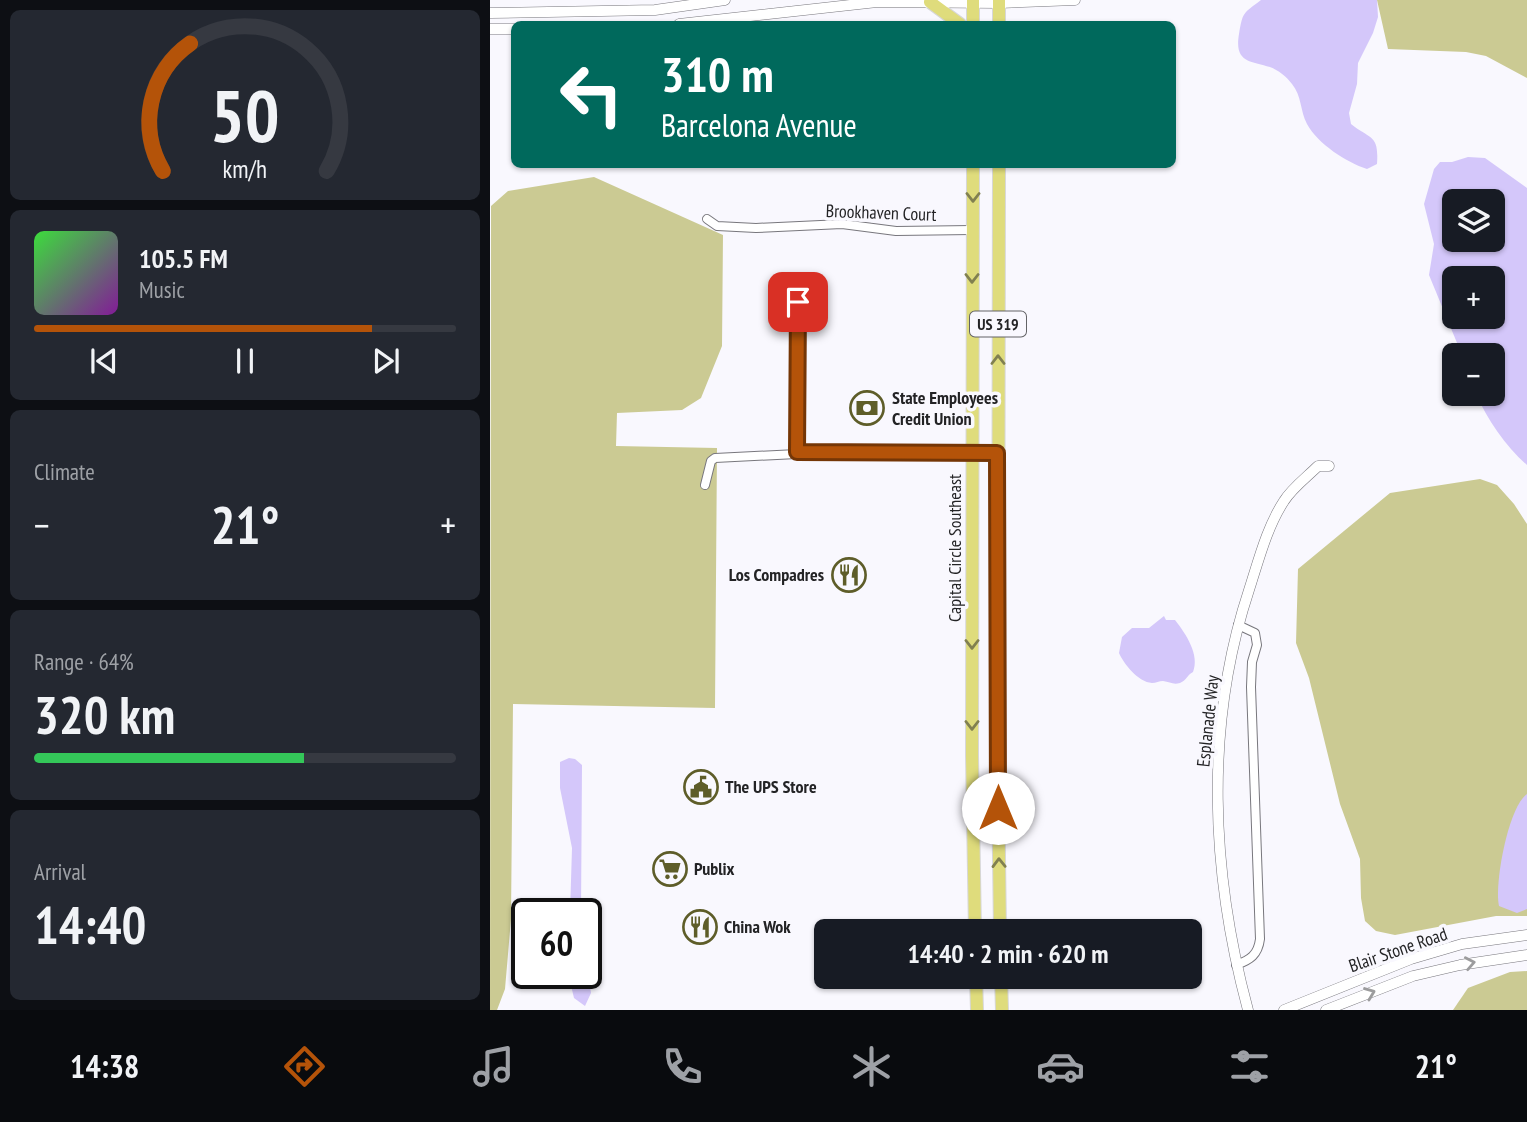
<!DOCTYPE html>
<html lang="en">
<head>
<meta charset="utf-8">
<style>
	:root { --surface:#171b24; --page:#242831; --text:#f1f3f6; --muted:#9ea1a6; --line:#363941; --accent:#b45309 }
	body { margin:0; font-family:"PT Sans Narrow",sans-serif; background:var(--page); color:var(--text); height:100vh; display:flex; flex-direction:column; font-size:26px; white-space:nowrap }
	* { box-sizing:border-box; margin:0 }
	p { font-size:23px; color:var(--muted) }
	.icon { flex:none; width:38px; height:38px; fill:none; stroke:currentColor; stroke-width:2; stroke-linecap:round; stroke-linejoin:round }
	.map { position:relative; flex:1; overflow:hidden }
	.drawer { display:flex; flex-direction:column; gap:10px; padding:10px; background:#0d0f14; width:490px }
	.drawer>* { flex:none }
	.banner { position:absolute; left:21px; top:21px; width:665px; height:147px; border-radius:10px; box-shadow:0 2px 5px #0004; background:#00695c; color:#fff; overflow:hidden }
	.tools { position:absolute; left:952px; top:189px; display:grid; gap:14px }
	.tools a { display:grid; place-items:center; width:63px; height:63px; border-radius:10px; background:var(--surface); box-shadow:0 2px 5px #0004; font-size:35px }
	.speed { position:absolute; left:21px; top:898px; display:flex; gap:14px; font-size:35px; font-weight:700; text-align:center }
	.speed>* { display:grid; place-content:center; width:91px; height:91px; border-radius:50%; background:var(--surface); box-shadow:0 2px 5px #0004; line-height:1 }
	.speed .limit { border:4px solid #111; border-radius:10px; background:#fff; color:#111 }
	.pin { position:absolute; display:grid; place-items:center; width:60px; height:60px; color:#fff; margin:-30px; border-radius:14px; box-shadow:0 4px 10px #0006 }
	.me { position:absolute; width:77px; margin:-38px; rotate:0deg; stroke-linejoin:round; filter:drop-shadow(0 0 5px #0008) }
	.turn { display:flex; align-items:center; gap:24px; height:147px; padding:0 35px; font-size:32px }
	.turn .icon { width:91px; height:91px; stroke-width:2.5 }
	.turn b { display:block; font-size:49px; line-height:60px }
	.big { font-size:52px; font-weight:700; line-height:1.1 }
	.drawer .card { flex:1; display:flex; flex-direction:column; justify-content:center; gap:10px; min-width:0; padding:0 24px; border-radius:10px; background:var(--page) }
	.drawer .dial { align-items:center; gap:0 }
	.dial svg { height:182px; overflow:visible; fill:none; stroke:var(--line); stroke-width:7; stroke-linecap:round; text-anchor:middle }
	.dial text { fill:var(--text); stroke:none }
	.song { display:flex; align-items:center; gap:21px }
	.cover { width:84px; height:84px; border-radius:10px; background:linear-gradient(135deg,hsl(120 70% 55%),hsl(290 70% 35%)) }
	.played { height:7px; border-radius:4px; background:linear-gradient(90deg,var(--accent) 80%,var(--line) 80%) }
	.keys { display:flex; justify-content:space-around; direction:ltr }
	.heat { display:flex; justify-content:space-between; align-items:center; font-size:38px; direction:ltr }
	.charge { height:10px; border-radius:5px; background:linear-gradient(90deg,#34c759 64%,var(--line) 0) }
	.trip { position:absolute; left:324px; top:919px; width:388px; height:70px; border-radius:10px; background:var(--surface); box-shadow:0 2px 5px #0004; font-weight:700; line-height:70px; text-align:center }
	.tabs { display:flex; height:112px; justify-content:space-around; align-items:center; background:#090b0e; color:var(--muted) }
	.tabs .icon { width:49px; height:49px }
	.tabs .on { color:var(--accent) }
	.tabs b { font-size:32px; color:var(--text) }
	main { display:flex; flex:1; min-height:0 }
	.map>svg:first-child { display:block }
</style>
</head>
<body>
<main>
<section class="drawer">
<div class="card dial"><svg viewBox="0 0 100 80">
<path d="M14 69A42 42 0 1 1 86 69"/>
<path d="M14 69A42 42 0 0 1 26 13" stroke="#b45309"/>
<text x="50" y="56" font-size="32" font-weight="700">50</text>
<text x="50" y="72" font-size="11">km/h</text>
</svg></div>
<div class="card">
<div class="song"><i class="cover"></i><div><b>105.5 FM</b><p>Music</p></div></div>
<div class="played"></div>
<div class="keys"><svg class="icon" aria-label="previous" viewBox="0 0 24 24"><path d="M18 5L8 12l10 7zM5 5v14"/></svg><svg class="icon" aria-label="pause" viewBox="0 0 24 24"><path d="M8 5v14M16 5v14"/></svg><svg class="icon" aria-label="next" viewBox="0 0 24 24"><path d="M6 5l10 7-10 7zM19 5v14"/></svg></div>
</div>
<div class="card"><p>Climate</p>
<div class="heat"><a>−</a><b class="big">21°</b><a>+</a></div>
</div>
<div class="card"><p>Range · 64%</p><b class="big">320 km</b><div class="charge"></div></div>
<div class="card"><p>Arrival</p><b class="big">14:40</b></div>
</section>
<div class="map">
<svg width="1037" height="1010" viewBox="0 0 1037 1010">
	<rect width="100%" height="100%" fill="#f9f8fe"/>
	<g fill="#cbca93">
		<path d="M887,0H1037V78L996,56L976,52L898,49Z"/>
		<path d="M104,177L233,235L232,346L211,398L192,410L127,413L126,446L227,448L225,708L23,704L21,919L15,989L7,1010H0L1,206L18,191Z"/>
		<path d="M990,479L1007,485L1024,504L1037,524V916H1006L905,935L886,931L875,921L871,898L870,859L850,804L819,678L806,643L808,569L900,493Z"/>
		<path d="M1037,971V1010H963L978,988L1020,972Z"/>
	</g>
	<g fill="#d4c7fa" fill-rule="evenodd">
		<path d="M771,0H887L888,17L883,33L868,63L867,84L859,113L861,124C881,140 889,134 887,164L877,169C856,162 828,144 817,124C810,111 812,96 802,84C797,77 788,70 780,67C761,61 744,63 749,34C753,11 753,14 771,0Z"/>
		<path d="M978,157L995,158L1037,188V465C1016,447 997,419 986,394H1003V355H972L939,275L944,244L934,204L944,169L950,162H962ZM1003,201V240H964V201ZM1003,278V317H964V278Z"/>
		<path d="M674,616L676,620H685C696,634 710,655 703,672C697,675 697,680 690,683C683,685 680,682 673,681C669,681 666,683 662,683C648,682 634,664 629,653L632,637L642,628H659Z"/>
		<path d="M79,758L85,759L92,765L91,913H80L82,848L70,788V762Z"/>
		<path d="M1037,794V909L1027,913L1009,906C1004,885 1018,807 1037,794Z"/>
		<path d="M96,959L101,993L95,1006L84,998L78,973H96Z"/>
	</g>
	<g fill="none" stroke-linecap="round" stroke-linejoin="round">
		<g stroke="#78777d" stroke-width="10">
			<g id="minor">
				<path d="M217,219L227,226L266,228L352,224L406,231L482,230"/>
				<path d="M308,302L307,452L507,453"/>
				<path d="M215,485L221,461L225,458L307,454"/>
				<path d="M746,965C760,960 768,955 770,939L761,687L762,662L767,645L765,633L748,625"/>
			</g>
		</g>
		<g stroke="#78777d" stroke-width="11">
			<g id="tertiary">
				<path d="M0,13L165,10L235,0"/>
				<path d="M189,24L387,2L510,3L585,0"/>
				<path d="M0,29H24"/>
				<path d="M758,1010C721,873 714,726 759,590C769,559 777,527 794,501C802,488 817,477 828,466H839"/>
				<path d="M794,1010L921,959L972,944L1037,935"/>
				<path d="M836,1010L923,976L970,965L1037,955"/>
			</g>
		</g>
		<g stroke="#d7d7d8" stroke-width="14">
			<g id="primary">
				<path d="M509,0V24"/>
				<path d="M440,2L470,24"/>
				<path d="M483,24V0"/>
				<path d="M483,164L482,755L485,931"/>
				<path d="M509,164L508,783L510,931"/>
				<path d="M486,976L487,1010"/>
				<path d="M511,976L512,1010"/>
			</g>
		</g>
		<use href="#minor" stroke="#fff" stroke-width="8"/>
		<use href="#tertiary" stroke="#fff" stroke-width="10"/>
		<use href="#primary" stroke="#dfdc7c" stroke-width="12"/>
	</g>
	<defs><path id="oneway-chevron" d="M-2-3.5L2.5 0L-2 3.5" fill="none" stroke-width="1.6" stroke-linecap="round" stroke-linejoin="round" transform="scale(1.75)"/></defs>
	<g stroke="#818050">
		<use href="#oneway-chevron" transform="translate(483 197) rotate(90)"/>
		<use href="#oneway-chevron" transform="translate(482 278) rotate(90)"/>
		<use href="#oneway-chevron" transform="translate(508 360) rotate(-90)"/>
		<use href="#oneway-chevron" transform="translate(482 644) rotate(90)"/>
		<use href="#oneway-chevron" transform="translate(482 725) rotate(90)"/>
		<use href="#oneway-chevron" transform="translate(509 863) rotate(-91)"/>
	</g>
	<g stroke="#9c9c9d">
		<use href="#oneway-chevron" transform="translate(980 963) rotate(-11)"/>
		<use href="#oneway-chevron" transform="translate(880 993) rotate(-21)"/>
	</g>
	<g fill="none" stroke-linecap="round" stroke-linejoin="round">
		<g stroke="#753606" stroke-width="18">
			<path id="route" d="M308,302L307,452L507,453L508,808"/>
		</g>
		<use href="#route" stroke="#b45309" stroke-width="12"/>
	</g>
	<defs>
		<g id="bank-ring" transform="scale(1.75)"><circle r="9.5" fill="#f9f8fe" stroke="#5e5d29" stroke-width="1.5"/><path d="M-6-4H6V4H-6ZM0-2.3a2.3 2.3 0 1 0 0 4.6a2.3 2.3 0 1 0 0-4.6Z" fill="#5e5d29"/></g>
		<g id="restaurant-ring" transform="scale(1.75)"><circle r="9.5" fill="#f9f8fe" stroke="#5e5d29" stroke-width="1.5"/><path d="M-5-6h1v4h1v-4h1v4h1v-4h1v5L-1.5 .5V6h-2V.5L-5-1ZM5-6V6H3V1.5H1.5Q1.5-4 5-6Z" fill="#5e5d29"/></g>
		<g id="civic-ring" transform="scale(1.75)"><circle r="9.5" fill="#f9f8fe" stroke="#5e5d29" stroke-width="1.5"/><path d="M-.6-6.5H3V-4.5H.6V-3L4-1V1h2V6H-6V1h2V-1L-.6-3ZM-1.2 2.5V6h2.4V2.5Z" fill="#5e5d29"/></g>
		<g id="supermarket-ring" transform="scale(1.75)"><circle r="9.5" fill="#f9f8fe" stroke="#5e5d29" stroke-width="1.5"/><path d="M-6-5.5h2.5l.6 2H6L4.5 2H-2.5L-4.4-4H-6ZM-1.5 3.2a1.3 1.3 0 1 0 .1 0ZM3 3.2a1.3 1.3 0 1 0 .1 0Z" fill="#5e5d29"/></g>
	</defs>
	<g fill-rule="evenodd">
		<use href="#bank-ring" x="377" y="408"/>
		<use href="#restaurant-ring" x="359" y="575"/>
		<use href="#civic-ring" x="211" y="787"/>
		<use href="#supermarket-ring" x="180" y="869"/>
		<use href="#restaurant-ring" x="210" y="927"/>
	</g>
	<g text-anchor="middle" stroke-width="7" stroke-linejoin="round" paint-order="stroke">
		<rect fill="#f9f8fe" stroke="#636366" stroke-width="2" x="480" y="311.5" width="56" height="25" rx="5"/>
		<g font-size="16" font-weight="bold" fill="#232325">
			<text x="508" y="330">US 319</text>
		</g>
		<g font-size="18" fill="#232325" stroke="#f9f8fe">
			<text transform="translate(391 213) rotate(2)" y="6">Brookhaven Court</text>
			<text transform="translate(465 548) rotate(-90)" y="6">Capital Circle Southeast</text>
			<text transform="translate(718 721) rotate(-84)" y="6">Esplanade Way</text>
			<text transform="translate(908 950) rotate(-19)" y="6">Blair Stone Road</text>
		</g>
		<g font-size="18" font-weight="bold" fill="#232325" stroke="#f9f8fe" text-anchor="start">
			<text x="402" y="404">State Employees<tspan x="402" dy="21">Credit Union</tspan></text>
			<text x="334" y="581" text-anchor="end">Los Compadres</text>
			<text x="235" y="793">The UPS Store</text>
			<text x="204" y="875">Publix</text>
			<text x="234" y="933">China Wok</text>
		</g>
	</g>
</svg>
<div class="tools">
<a><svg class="icon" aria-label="layers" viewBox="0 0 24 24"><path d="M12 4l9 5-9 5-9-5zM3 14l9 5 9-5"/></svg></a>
<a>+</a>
<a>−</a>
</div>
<div class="speed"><div class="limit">60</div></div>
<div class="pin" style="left:308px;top:302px;background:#d93025"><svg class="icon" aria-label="arrive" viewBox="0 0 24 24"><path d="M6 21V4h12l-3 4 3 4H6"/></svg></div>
<svg class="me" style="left:508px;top:808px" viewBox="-20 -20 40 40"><circle r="19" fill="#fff"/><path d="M0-13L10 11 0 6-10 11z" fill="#b45309"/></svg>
<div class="trip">14:40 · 2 min · 620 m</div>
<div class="banner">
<div class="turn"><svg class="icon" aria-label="left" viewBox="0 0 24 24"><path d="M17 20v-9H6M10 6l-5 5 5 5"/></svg><div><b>310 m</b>Barcelona Avenue</div></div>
</div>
</div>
</main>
<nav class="tabs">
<b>14:38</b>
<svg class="icon on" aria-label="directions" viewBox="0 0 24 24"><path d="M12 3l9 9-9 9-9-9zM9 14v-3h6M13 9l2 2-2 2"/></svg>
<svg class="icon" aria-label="music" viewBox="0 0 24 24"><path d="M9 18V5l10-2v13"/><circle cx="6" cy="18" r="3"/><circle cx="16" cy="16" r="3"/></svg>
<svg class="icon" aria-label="phone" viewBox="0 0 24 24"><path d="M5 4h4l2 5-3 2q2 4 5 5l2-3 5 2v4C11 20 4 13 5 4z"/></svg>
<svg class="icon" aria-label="climate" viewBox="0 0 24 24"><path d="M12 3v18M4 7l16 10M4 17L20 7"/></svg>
<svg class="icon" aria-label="car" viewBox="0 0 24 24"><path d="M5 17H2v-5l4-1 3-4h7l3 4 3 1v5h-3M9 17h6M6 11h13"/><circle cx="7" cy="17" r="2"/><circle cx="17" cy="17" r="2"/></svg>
<svg class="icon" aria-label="filters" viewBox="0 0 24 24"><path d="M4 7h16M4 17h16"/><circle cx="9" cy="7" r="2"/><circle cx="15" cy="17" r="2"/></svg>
<b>21°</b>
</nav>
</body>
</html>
